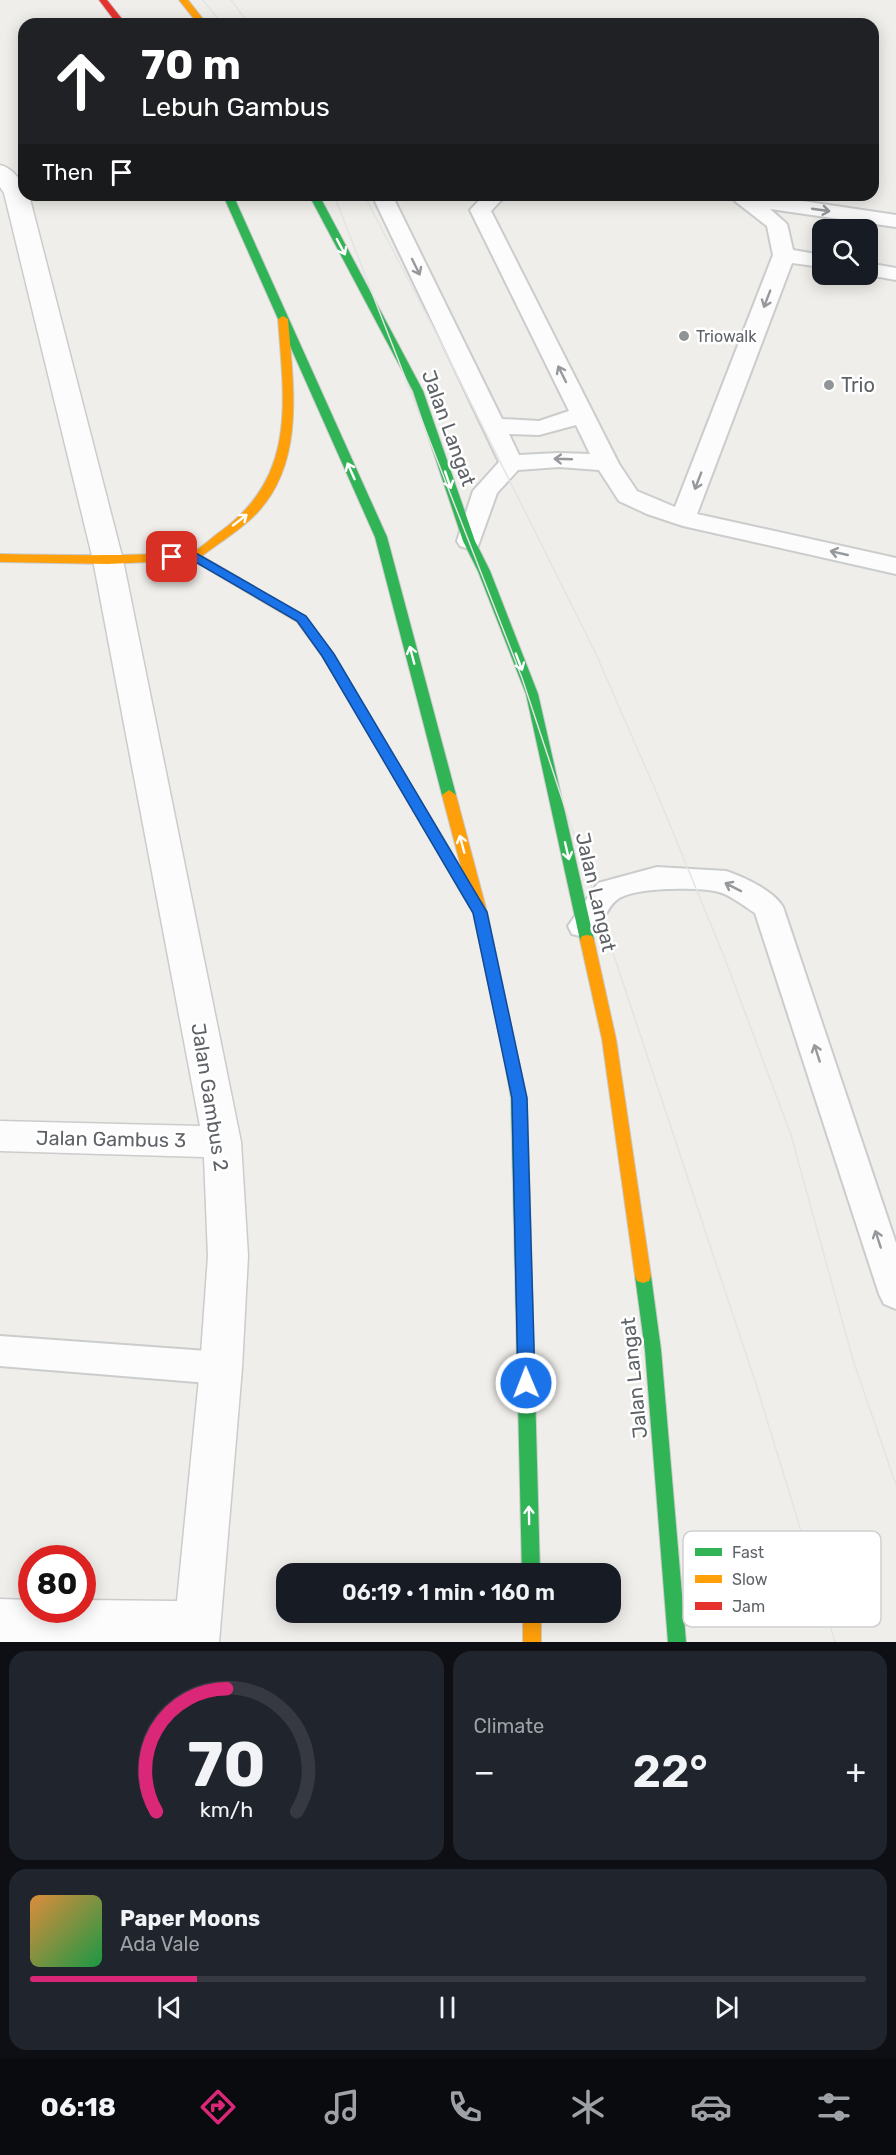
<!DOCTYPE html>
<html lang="en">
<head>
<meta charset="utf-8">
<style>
	:root { --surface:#171b24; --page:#20242c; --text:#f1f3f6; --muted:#9ea1a6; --line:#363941; --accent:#db2777 }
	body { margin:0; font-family:Rubik,sans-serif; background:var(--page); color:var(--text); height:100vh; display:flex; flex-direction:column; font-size:22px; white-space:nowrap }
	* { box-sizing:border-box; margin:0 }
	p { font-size:20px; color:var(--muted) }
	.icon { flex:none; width:33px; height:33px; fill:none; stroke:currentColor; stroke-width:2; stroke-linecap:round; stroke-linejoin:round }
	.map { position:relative; height:1642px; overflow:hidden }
	.details { display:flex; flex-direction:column; gap:9px; padding:9px; background:#0d0f14; flex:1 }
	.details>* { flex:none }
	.top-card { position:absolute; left:18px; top:18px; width:861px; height:183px; border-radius:18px; box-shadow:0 3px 15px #0003; background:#202124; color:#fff; overflow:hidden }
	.fabs { position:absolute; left:812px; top:219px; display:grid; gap:12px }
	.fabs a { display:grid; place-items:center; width:66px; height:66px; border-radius:12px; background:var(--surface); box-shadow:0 3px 15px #0003; font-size:30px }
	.speed { position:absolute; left:18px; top:1545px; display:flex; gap:12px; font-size:30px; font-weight:700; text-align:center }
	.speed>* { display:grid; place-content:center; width:78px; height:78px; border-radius:50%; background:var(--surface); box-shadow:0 3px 15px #0003; line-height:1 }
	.speed .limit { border:9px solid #d22; background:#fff; color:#111 }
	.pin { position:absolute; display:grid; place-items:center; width:51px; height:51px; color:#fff; margin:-26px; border-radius:12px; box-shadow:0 3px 9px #0006 }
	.me { position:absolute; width:66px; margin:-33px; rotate:359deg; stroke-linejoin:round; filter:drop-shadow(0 0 4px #0008) }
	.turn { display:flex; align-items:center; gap:21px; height:126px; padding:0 24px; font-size:27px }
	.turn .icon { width:78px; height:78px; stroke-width:2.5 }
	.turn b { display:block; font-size:42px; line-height:51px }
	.then { display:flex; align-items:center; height:57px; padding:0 24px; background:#0003; gap:12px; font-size:22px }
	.big { font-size:45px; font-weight:600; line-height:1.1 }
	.details .card { flex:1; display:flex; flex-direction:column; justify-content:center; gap:9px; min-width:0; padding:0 21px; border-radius:18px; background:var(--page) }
	.details .dial { align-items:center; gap:0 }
	.dial svg { height:156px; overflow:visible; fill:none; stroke:var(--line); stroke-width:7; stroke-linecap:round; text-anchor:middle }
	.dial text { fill:var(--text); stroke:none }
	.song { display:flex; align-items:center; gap:18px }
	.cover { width:72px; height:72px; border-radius:9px; background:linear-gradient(135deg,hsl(30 70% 55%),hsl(140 70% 35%)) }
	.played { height:6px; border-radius:3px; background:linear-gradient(90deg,var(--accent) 20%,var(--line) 20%) }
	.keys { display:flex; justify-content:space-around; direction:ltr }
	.heat { display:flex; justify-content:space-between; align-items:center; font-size:33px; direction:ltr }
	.details .tiles { flex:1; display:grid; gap:9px; grid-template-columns:1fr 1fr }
	.card:last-child { grid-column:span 2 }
	.trip { position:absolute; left:276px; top:1563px; width:345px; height:60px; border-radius:18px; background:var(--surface); box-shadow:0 3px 15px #0003; font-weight:600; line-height:60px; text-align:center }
	.tabs { display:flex; height:96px; justify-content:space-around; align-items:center; background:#090b0e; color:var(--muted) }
	.tabs .icon { width:42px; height:42px }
	.tabs .on { color:var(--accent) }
	.tabs b { font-size:27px; color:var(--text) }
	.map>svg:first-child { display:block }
</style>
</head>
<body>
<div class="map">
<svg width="896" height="1642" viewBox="0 0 896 1642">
	<rect width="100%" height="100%" fill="#efeeea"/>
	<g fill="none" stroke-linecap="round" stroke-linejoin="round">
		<g stroke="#cbcccc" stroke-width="4">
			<g id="lane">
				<path d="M372,195H392L502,419L539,421L569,411L470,210L484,195H506L491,211L619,464L637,491L675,507L773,255L767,226L736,202L733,198L735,195H762L896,215V227L770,209L787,224L793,250L822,255V267L792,263L697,514L896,558V574L683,526L647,514L619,501L599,470L559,467L518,470L497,493L478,546L469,549L460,546L457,541L473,491L499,462ZM576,425L590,454L559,453L519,455L509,434L539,435Z"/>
				<path d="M867,263L896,268V280L863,274H867Z"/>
				<path d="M657,867L726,871C744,877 774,891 783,907L896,1243V1309L884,1304L879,1294L755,913C745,907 731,895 719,892C699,887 636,887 618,899C599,912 605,944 572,934L568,926L598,883Z"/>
				<path d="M0,1336L221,1352L234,1357L239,1368L234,1379L221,1384L0,1366Z"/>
			</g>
		</g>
		<g stroke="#cbcccc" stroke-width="3">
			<path id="street" d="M0,165C13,168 24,182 24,195H29L123,560L241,1142L248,1256L242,1368L219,1642H0V1599L32,1600V1610H82V1600L177,1601L200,1368L208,1256L204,1157L0,1151V1121L200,1126L93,560L4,193L0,187Z"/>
		</g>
		<g stroke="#cacacb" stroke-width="2">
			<g id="fast">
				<path d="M223,195H233L387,537L456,795L454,798H444L442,795L375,537Z"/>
				<path d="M309,195H319L423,391L475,541L490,571L538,694L594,940L592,944H582L580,940L526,694L478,571L463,541L413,391Z"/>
				<path d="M346,682L352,686L478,896L480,900L478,904H468L340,686Z"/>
				<path d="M510,1047L515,1049L517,1053L527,1098L540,1574H522L511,1098L503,1053L505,1049Z"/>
				<path d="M643,1269L649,1271L651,1276L661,1350L686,1642H668L645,1350L635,1276L637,1271Z"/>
			</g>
		</g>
		<g stroke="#cacacb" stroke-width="2">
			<g id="slow">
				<path d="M179,0H188L207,24H198Z"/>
				<path d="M283,316L288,319C293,384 306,461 257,513C241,530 220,542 202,556L305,616L331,651L352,686L346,690L342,689L322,656L297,622L192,560L108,564L0,562V554C52,555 103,556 155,554C166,554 182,556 192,552C202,548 212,537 221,531C297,476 284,401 278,319Z"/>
				<path d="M449,790L456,795L487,912L517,1053L515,1057L510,1059L505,1057L503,1053L473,912L442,795Z"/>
				<path d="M587,935L592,936L594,940L616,1039L651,1276L649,1281L643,1283L637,1281L635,1276L602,1039L580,940L582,936Z"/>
				<rect x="523" y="1612" width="18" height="30"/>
			</g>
		</g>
		<g stroke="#cacacb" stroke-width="2">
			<path id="jam" d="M99,0H107L126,24H117Z"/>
		</g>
		<use href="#lane" fill="#fdfcfc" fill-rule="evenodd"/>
		<use href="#street" fill="#fdfcfc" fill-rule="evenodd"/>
		<use href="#fast" fill="#30b455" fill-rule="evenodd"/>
		<use href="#slow" fill="#ff9f0a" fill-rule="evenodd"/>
		<use href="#jam" fill="#e5322d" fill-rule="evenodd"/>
		<g stroke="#e4e4e4" stroke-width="1.5">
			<path d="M203,0L222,24"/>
			<path d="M231,0L249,24"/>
			<path d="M334,195L522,678L756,1384L835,1642"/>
			<path d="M364,195L434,329L596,654L658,796L723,954L791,1135L853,1360L896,1485"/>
		</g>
	</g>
	<defs><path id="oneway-shaft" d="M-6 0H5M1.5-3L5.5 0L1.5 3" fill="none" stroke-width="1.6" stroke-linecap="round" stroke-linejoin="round" transform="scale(1.5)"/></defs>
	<g stroke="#96999c">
		<use href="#oneway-shaft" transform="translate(821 210) rotate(8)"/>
		<use href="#oneway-shaft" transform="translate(416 267) rotate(64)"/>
		<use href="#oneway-shaft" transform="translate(767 299) rotate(111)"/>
		<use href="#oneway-shaft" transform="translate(562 374) rotate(-116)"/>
		<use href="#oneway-shaft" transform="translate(563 459) rotate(-178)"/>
		<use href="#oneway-shaft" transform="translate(698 481) rotate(111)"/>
		<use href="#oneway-shaft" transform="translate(839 553) rotate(-167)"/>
		<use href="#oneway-shaft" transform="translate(733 887) rotate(-153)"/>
		<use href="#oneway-shaft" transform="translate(817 1053) rotate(-108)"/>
		<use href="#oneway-shaft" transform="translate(878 1239) rotate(-108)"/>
	</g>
	<g stroke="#fff">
		<use href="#oneway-shaft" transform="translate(341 247) rotate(62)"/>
		<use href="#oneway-shaft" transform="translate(351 471) rotate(-114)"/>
		<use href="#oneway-shaft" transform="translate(448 480) rotate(71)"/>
		<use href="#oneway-shaft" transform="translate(240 520) rotate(-38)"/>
		<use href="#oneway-shaft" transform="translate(412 655) rotate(-105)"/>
		<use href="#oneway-shaft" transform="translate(519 662) rotate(69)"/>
		<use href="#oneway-shaft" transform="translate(462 844) rotate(-105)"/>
		<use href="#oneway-shaft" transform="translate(567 851) rotate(77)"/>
		<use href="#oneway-shaft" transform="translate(529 1515) rotate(-91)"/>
	</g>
	<path fill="#1a73e8" stroke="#114b97" stroke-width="1.5" d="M194,552L306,616L334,654L487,912L527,1098L535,1383L532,1389L526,1391L520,1389L518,1383L512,1098L473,913L322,656L297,621L192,560L172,561L166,557L172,553Z"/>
	<g fill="#919496" stroke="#fff" stroke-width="2">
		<circle cx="684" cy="336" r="6"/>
		<circle cx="829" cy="385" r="6"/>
	</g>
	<g text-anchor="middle" stroke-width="5" stroke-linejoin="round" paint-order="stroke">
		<g font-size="16" fill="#5f6368" stroke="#fff" text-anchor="start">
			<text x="696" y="342">Triowalk</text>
		</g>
		<g font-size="20" fill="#5f6368" stroke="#fff" text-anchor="start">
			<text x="841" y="392">Trio</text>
		</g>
		<g font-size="20" fill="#5f6368" stroke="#fff">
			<text transform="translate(449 428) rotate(70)" y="7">Jalan Langat</text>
			<text transform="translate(596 892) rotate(77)" y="7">Jalan Langat</text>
			<text transform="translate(210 1097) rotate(81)" y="7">Jalan Gambus 2</text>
			<text transform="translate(111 1139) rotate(1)" y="7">Jalan Gambus 3</text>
			<text transform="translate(634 1378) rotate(-96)" y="7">Jalan Langat</text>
		</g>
	</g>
	<rect x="683" y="1531" width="198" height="96" rx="9" fill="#fff" stroke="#cfd0d2" stroke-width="1.5"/>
	<rect x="695" y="1548" width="27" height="8" fill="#30b455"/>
	<rect x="695" y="1575" width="27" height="8" fill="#ff9f0a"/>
	<rect x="695" y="1602" width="27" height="8" fill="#e5322d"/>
	<g font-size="16" fill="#5f6368">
		<text x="732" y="1558">Fast</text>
		<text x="732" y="1585">Slow</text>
		<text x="732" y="1612">Jam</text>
	</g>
</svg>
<div class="fabs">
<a><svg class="icon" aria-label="search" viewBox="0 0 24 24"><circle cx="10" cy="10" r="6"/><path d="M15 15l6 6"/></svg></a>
</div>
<div class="speed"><div class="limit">80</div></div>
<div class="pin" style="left:172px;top:557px;background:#d93025"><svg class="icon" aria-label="arrive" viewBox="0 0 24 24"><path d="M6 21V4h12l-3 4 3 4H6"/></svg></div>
<svg class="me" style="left:526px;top:1383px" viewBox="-20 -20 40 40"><circle r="17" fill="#1a73e8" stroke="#fff" stroke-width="3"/><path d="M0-11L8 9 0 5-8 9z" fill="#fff"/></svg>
<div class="trip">06:19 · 1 min · 160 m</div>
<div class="top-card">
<div class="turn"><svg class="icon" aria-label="ahead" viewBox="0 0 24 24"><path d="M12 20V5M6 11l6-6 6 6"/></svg><div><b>70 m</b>Lebuh Gambus</div></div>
<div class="then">Then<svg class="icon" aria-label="arrive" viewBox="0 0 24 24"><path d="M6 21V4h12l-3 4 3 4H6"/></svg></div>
</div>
</div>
<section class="details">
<div class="tiles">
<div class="card dial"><svg viewBox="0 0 100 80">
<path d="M14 69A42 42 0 1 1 86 69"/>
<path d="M14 69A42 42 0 0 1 50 6" stroke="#db2777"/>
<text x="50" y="56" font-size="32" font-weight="700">70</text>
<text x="50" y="72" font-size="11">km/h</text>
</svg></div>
<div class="card"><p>Climate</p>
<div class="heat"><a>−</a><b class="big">22°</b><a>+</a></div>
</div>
<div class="card">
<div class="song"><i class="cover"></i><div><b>Paper Moons</b><p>Ada Vale</p></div></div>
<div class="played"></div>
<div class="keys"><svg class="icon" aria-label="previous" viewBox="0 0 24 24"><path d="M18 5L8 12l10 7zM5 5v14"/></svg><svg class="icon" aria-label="pause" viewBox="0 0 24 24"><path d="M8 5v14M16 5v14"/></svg><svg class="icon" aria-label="next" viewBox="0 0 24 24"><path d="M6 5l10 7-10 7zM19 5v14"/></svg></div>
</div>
</div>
</section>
<nav class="tabs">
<b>06:18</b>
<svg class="icon on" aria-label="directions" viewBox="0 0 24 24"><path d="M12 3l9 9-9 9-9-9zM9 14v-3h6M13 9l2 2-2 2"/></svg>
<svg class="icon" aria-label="music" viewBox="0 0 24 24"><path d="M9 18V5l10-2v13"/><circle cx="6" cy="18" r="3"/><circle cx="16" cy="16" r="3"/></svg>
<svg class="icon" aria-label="phone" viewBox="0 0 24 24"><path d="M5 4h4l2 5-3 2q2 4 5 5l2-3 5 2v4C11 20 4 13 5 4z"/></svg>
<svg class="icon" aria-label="climate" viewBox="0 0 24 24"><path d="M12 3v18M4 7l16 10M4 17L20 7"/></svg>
<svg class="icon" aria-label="car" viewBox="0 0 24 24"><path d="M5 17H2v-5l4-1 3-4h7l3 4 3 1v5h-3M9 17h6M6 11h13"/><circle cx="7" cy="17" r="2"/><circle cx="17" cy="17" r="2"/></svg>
<svg class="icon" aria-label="filters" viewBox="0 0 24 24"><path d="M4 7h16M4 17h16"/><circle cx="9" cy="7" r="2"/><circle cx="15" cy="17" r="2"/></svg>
</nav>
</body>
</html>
